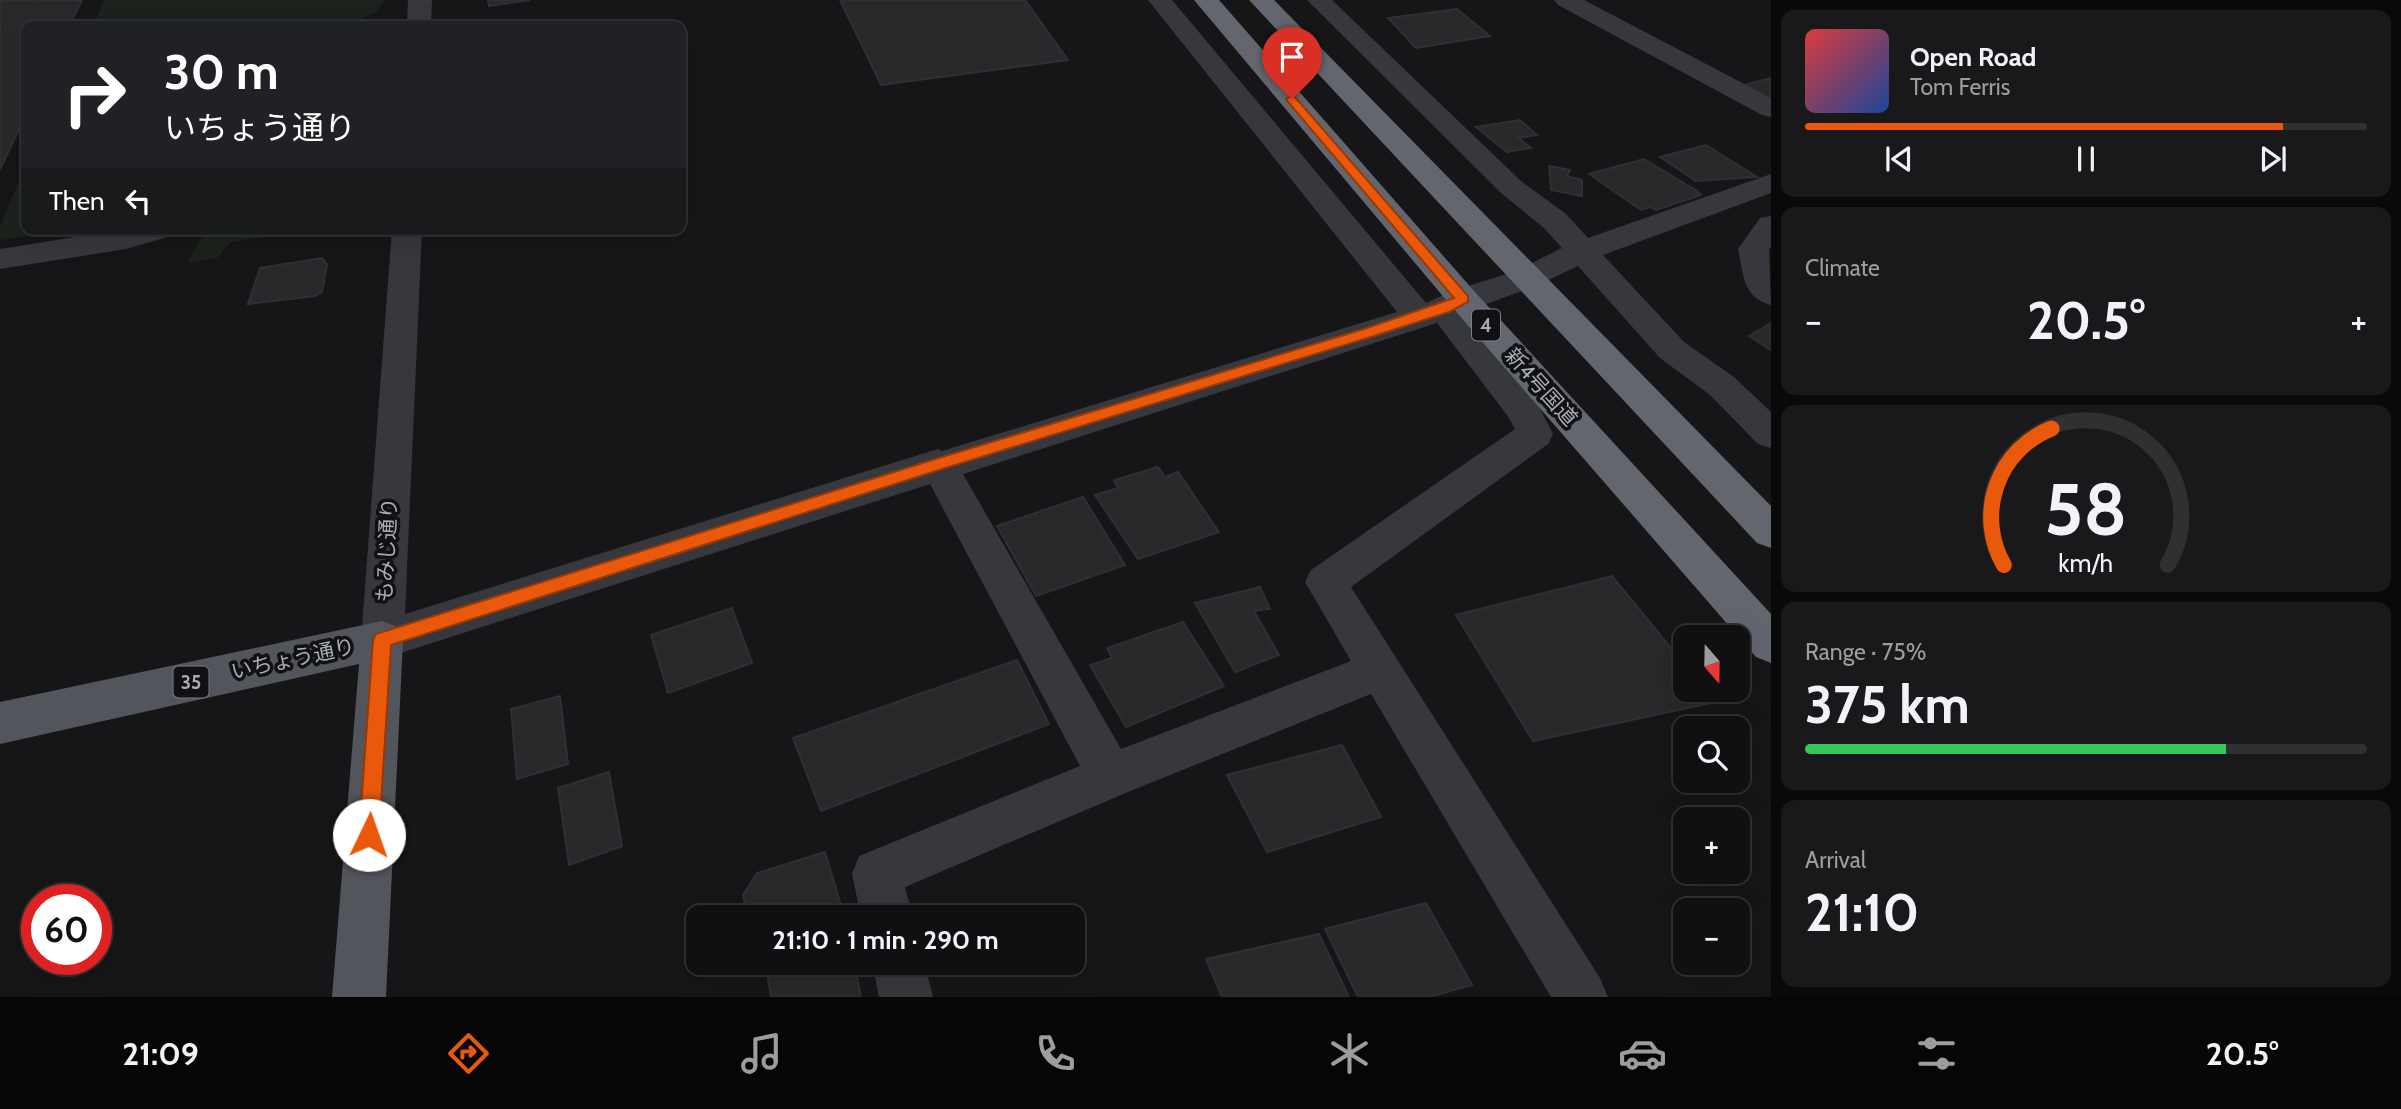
<!DOCTYPE html>
<html lang="en">
<head>
<meta charset="utf-8">
<style>
	:root { --surface:#101012; --page:#19191b; --text:#f1f3f6; --muted:#9c9d9f; --line:#303032; --accent:#ea580c }
	body { margin:0; font-family:Cabin,"Noto Sans JP",sans-serif; background:var(--page); color:var(--text); height:100vh; display:flex; flex-direction:column; font-size:26px; white-space:nowrap }
	* { box-sizing:border-box; margin:0 }
	p { font-size:23px; color:var(--muted) }
	.icon { flex:none; width:38px; height:38px; fill:none; stroke:currentColor; stroke-width:2; stroke-linecap:round; stroke-linejoin:round }
	.map { position:relative; flex:1; overflow:hidden }
	.sheet { display:flex; flex-direction:column; gap:10px; padding:10px; background:#09090a; width:630px }
	.sheet>* { flex:none }
	.banner { position:absolute; left:21px; top:21px; width:665px; height:214px; border-radius:14px; box-shadow:0 7px 28px #0002,0 0 0 2px var(--line); background:#202124; color:#fff; overflow:hidden }
	.needle { width:46px; rotate:160deg }
	.controls { position:absolute; left:1673px; top:625px; display:grid; gap:14px }
	.controls a { display:grid; place-items:center; width:77px; height:77px; border-radius:14px; background:var(--surface); box-shadow:0 7px 28px #0002,0 0 0 2px var(--line); font-size:35px }
	.speed { position:absolute; left:21px; top:884px; display:flex; gap:14px; font-size:35px; font-weight:700; text-align:center }
	.speed>* { display:grid; place-content:center; width:91px; height:91px; border-radius:50%; background:var(--surface); box-shadow:0 7px 28px #0002,0 0 0 2px var(--line); line-height:1 }
	.speed .limit { border:10px solid #d22; background:#fff; color:#111 }
	.pin { position:absolute; display:grid; place-items:center; width:60px; height:60px; color:#fff; margin:-72px -30px; border-radius:50% 50% 50% 0; rotate:-45deg; box-shadow:0 0 7px #0007 }
	.pin .icon { rotate:45deg }
	.me { position:absolute; width:77px; margin:-38px; rotate:3deg; stroke-linejoin:round; filter:drop-shadow(0 0 5px #0008) }
	.turn { display:flex; align-items:center; gap:24px; height:147px; padding:0 28px; font-size:32px }
	.turn .icon { width:91px; height:91px; stroke-width:2.5 }
	.turn b { display:block; font-size:49px; line-height:60px }
	.then { display:flex; align-items:center; height:66px; padding:0 28px; background:#0003; gap:14px; font-size:26px }
	.big { font-size:52px; font-weight:800; line-height:1.1 }
	.sheet .tile { flex:1; display:flex; flex-direction:column; justify-content:center; gap:10px; min-width:0; padding:0 24px; border-radius:14px; background:var(--page) }
	.sheet .dial { align-items:center; gap:0 }
	.dial svg { height:182px; overflow:visible; fill:none; stroke:var(--line); stroke-width:7; stroke-linecap:round; text-anchor:middle }
	.dial text { fill:var(--text); stroke:none }
	.song { display:flex; align-items:center; gap:21px }
	.cover { width:84px; height:84px; border-radius:10px; background:linear-gradient(135deg,hsl(0 70% 55%),hsl(220 70% 35%)) }
	.played { height:7px; border-radius:4px; background:linear-gradient(90deg,var(--accent) 85%,var(--line) 85%) }
	.keys { display:flex; justify-content:space-around; direction:ltr }
	.heat { display:flex; justify-content:space-between; align-items:center; font-size:38px; direction:ltr }
	.charge { height:10px; border-radius:5px; background:linear-gradient(90deg,#34c759 75%,var(--line) 0) }
	.trip { position:absolute; left:686px; top:905px; width:399px; height:70px; border-radius:14px; background:var(--surface); box-shadow:0 7px 28px #0002,0 0 0 2px var(--line); font-weight:800; line-height:70px; text-align:center }
	.tabs { display:flex; height:112px; justify-content:space-around; align-items:center; background:#060607; color:var(--muted) }
	.tabs .icon { width:49px; height:49px }
	.tabs .active { color:var(--accent) }
	.tabs b { font-size:32px; color:var(--text) }
	main { display:flex; flex:1; min-height:0 }
	.map>svg:first-child { display:block }
</style>
</head>
<body>
<main>
<div class="map">
<svg width="1771" height="997" viewBox="0 0 1771 997">
	<rect width="100%" height="100%" fill="#161618"/>
	<g fill="#1c231d">
		<path d="M104,0H385L377,11L349,26H93Z"/>
		<path d="M25,166L26,229H78L0,240V227Z"/>
		<path d="M213,229H326L231,242L217,258L188,263L198,242Z"/>
	</g>
	<g fill="#29292c" stroke="#303034" stroke-width="2">
		<path d="M0,0H82L69,26H26V115L0,169Z"/>
		<path d="M488,0H530L489,6Z"/>
		<path d="M840,0H1025L1068,60L881,85Z"/>
		<path d="M1457,9L1490,36L1416,48L1388,18Z"/>
		<path d="M1771,78V100L1743,85Z"/>
		<path d="M1520,120L1537,135L1518,138L1531,148L1507,152L1476,127Z"/>
		<path d="M1706,145L1757,177L1696,181L1660,157Z"/>
		<path d="M1644,159L1697,191L1701,195L1656,210L1650,207L1641,210L1589,174Z"/>
		<path d="M1549,166L1570,170L1567,176L1582,180V196L1551,190Z"/>
		<path d="M322,258L327,264L322,292L315,296L248,304L260,268Z"/>
		<path d="M1771,323V350L1749,336Z"/>
		<path d="M1158,467L1165,477L1178,472L1219,532L1138,559L1095,495L1118,488L1114,480Z"/>
		<path d="M1083,497L1125,565L1036,596L997,526Z"/>
		<path d="M1612,576L1685,665V690H1705L1716,702L1533,741L1456,615Z"/>
		<path d="M1260,587L1270,609L1254,611L1279,655L1235,672L1195,603Z"/>
		<path d="M732,608L752,663L668,693L651,635Z"/>
		<path d="M1183,622L1224,686L1126,727L1090,665L1112,658L1107,648Z"/>
		<path d="M1017,660L1049,724L821,811L793,738Z"/>
		<path d="M560,696L568,764L517,779L511,709Z"/>
		<path d="M1342,745L1381,817L1267,852L1227,775Z"/>
		<path d="M609,772L622,846L569,865L558,788Z"/>
		<path d="M825,852L844,915L748,917L743,895L757,873Z"/>
		<path d="M1426,903L1472,985L1429,997H1358L1325,929Z"/>
		<path d="M1319,934L1349,997H1222L1206,959Z"/>
		<path d="M781,962H854L861,997H771L766,967Z"/>
	</g>
	<g fill="none" stroke-linecap="round" stroke-linejoin="round">
		<g fill="#37383d" fill-rule="evenodd">
			<path d="M408,0H432L431,26H407Z"/>
			<path d="M1148,0H1172L1426,303L1452,291L1516,271L1562,248L1544,228L1501,193L1307,0H1332L1521,181L1566,214L1588,238L1771,174V193L1603,255L1684,342L1734,377L1771,412V448L1758,444L1710,395L1660,358L1578,266L1538,285L1464,312L1535,399L1553,434L1548,444L1351,587L1600,978L1608,997H1551L1371,694L1128,792L905,887L913,917H861L852,874L859,856L1080,766L930,484L382,659L367,653L361,640L392,229H422L405,614L938,449L942,451L1397,312ZM1437,323L1507,415L1515,429L1311,570L1305,582L1351,661L1121,749L963,474Z"/>
			<path d="M1554,0H1584L1771,98V117L1762,115L1558,5Z"/>
			<path d="M1771,216V246L1769,250L1771,305C1742,297 1744,275 1738,249L1760,218Z"/>
			<path d="M125,229H175L171,236L126,249L0,269V249Z"/>
			<path d="M872,962H924L933,997H879Z"/>
		</g>
		<path fill="#53555c" fill-rule="evenodd" d="M382,621L397,627L403,640L386,997H332L359,664L0,744V702Z"/>
		<g fill="#63666e" fill-rule="evenodd">
			<path d="M1194,0H1219L1474,291L1771,614V663L1756,657L1452,307Z"/>
			<path d="M1249,0H1274L1771,506V548L1757,543Z"/>
		</g>
	</g>
	<path fill="#ea580c" stroke="#983908" stroke-width="2" d="M1292,96L1295,97L1468,296V302L1449,312L1374,336L939,470L391,645L379,835L377,842L369,845L362,842L359,835L373,640L376,634L939,458L1364,329L1454,298L1288,102L1286,99Z"/>
	<g text-anchor="middle" stroke-width="7" stroke-linejoin="round" paint-order="stroke">
		<g fill="#111113" stroke="#7b7e86" stroke-width="2">
			<rect x="1472" y="309.5" width="28" height="31" rx="5"/>
			<rect x="173.5" y="666.5" width="35" height="31" rx="5"/>
		</g>
		<g font-size="19" font-weight="bold" fill="#a8adb8">
			<text x="1486" y="332">4</text>
			<text x="191" y="689">35</text>
		</g>
		<g font-size="21" fill="#a8adb8" stroke="#111113">
			<text transform="translate(1541 387) rotate(48)" y="7">新4号国道</text>
			<text transform="translate(387 550) rotate(-87)" y="7">もみじ通り</text>
			<text transform="translate(293 659) rotate(-12)" y="7">いちょう通り</text>
		</g>
	</g>
</svg>
<div class="controls">
<a><svg class="needle" viewBox="-14 -14 28 28"><path d="M0-13l5 13h-10z" fill="#e53935"/><path d="M0 13l5-13h-10z" fill="#9c9d9f"/></svg></a>
<a><svg class="icon" aria-label="search" viewBox="0 0 24 24"><circle cx="10" cy="10" r="6"/><path d="M15 15l6 6"/></svg></a>
<a>+</a>
<a>−</a>
</div>
<div class="speed"><div class="limit">60</div></div>
<div class="pin" style="left:1292px;top:99px;background:#d93025"><svg class="icon" aria-label="arrive" viewBox="0 0 24 24"><path d="M6 21V4h12l-3 4 3 4H6"/></svg></div>
<svg class="me" style="left:369px;top:835px" viewBox="-20 -20 40 40"><circle r="19" fill="#fff"/><path d="M0-13L10 11 0 6-10 11z" fill="#ea580c"/></svg>
<div class="trip">21:10 · 1 min · 290 m</div>
<div class="banner">
<div class="turn"><svg class="icon" aria-label="right" viewBox="0 0 24 24"><path d="M7 20v-9h11M14 6l5 5-5 5"/></svg><div><b>30 m</b>いちょう通り</div></div>
<div class="then">Then<svg class="icon" aria-label="left" viewBox="0 0 24 24"><path d="M17 20v-9H6M10 6l-5 5 5 5"/></svg></div>
</div>
</div>
<section class="sheet">
<div class="tile">
<div class="song"><i class="cover"></i><div><b>Open Road</b><p>Tom Ferris</p></div></div>
<div class="played"></div>
<div class="keys"><svg class="icon" aria-label="previous" viewBox="0 0 24 24"><path d="M18 5L8 12l10 7zM5 5v14"/></svg><svg class="icon" aria-label="pause" viewBox="0 0 24 24"><path d="M8 5v14M16 5v14"/></svg><svg class="icon" aria-label="next" viewBox="0 0 24 24"><path d="M6 5l10 7-10 7zM19 5v14"/></svg></div>
</div>
<div class="tile"><p>Climate</p>
<div class="heat"><a>−</a><b class="big">20.5°</b><a>+</a></div>
</div>
<div class="tile dial"><svg viewBox="0 0 100 80">
<path d="M14 69A42 42 0 1 1 86 69"/>
<path d="M14 69A42 42 0 0 1 35 9" stroke="#ea580c"/>
<text x="50" y="56" font-size="32" font-weight="700">58</text>
<text x="50" y="72" font-size="11">km/h</text>
</svg></div>
<div class="tile"><p>Range · 75%</p><b class="big">375 km</b><div class="charge"></div></div>
<div class="tile"><p>Arrival</p><b class="big">21:10</b></div>
</section>
</main>
<nav class="tabs">
<b>21:09</b>
<svg class="icon active" aria-label="directions" viewBox="0 0 24 24"><path d="M12 3l9 9-9 9-9-9zM9 14v-3h6M13 9l2 2-2 2"/></svg>
<svg class="icon" aria-label="music" viewBox="0 0 24 24"><path d="M9 18V5l10-2v13"/><circle cx="6" cy="18" r="3"/><circle cx="16" cy="16" r="3"/></svg>
<svg class="icon" aria-label="phone" viewBox="0 0 24 24"><path d="M5 4h4l2 5-3 2q2 4 5 5l2-3 5 2v4C11 20 4 13 5 4z"/></svg>
<svg class="icon" aria-label="climate" viewBox="0 0 24 24"><path d="M12 3v18M4 7l16 10M4 17L20 7"/></svg>
<svg class="icon" aria-label="car" viewBox="0 0 24 24"><path d="M5 17H2v-5l4-1 3-4h7l3 4 3 1v5h-3M9 17h6M6 11h13"/><circle cx="7" cy="17" r="2"/><circle cx="17" cy="17" r="2"/></svg>
<svg class="icon" aria-label="filters" viewBox="0 0 24 24"><path d="M4 7h16M4 17h16"/><circle cx="9" cy="7" r="2"/><circle cx="15" cy="17" r="2"/></svg>
<b>20.5°</b>
</nav>
</body>
</html>
